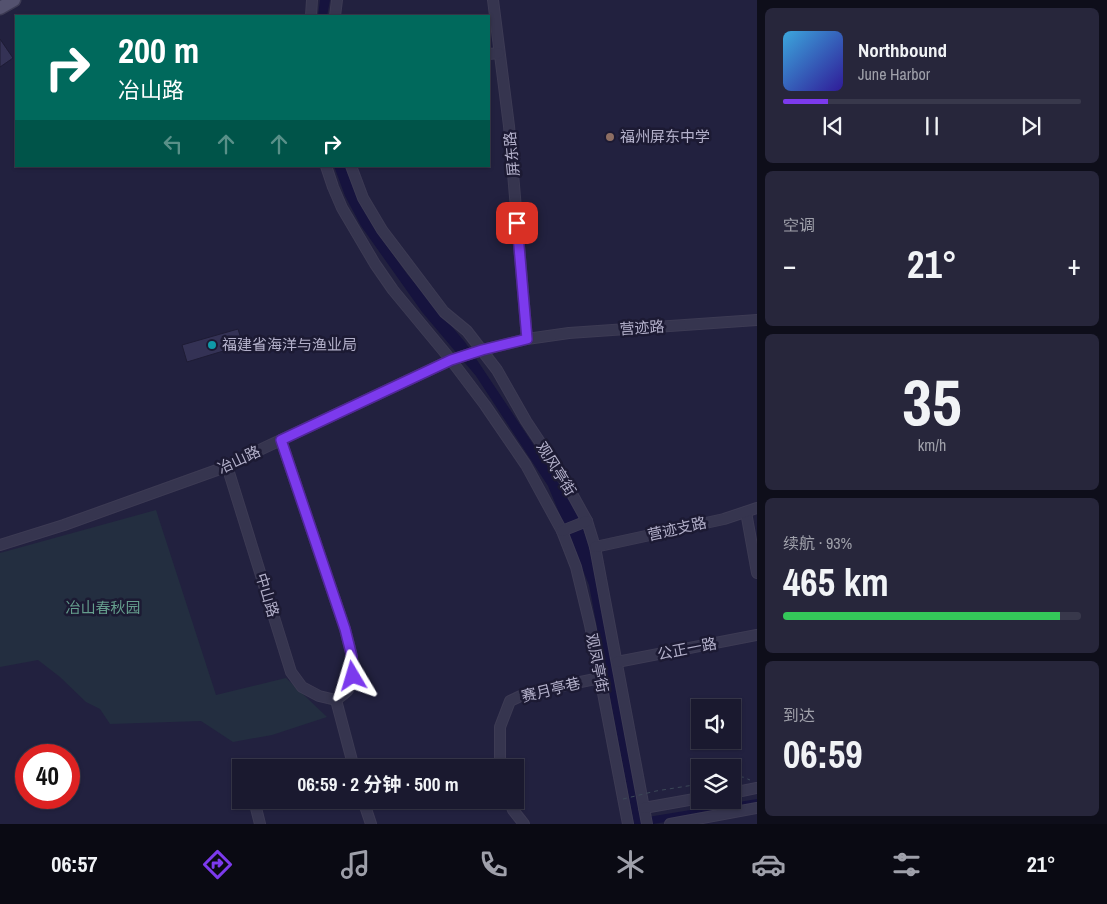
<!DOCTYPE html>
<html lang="zh">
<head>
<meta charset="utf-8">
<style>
	:root { --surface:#1a192f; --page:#27263b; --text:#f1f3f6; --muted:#9fa0aa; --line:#38384b; --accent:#7c3aed }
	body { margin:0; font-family:"Archivo Narrow","Noto Sans SC",sans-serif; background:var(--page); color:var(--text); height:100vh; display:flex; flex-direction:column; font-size:19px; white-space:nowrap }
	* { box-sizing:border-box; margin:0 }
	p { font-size:16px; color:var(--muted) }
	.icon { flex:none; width:28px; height:28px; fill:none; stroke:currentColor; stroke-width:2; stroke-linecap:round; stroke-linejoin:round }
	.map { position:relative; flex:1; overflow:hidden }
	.sheet { display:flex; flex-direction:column; gap:8px; padding:8px; background:#0e0e1a; width:350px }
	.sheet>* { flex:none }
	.hud { position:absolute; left:15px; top:15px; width:475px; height:152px; border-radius:0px; box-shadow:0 1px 4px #0004,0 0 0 1px var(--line); background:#00695c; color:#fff; overflow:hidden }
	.buttons { position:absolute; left:691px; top:699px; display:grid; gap:10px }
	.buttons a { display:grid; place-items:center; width:50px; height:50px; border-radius:0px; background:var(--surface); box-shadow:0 1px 4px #0004,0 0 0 1px var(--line); font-size:25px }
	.speed { position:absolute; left:15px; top:744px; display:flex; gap:10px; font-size:25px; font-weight:700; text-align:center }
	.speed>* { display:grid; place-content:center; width:65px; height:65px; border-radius:50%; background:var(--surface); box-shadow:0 1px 4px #0004,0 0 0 1px var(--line); line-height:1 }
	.speed .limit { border:8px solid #d22; background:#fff; color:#111 }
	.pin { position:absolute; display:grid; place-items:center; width:42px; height:42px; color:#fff; margin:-21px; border-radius:10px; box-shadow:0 2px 8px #0006 }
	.me { position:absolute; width:55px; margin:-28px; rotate:353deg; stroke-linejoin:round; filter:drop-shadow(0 0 4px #0008) }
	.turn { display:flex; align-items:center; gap:18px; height:105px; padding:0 20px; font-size:22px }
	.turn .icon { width:65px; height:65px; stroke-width:2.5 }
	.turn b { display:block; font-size:35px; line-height:42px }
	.lanes { display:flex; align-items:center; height:48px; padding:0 20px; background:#0003; justify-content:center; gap:25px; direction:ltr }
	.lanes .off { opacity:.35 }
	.big { font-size:38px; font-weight:700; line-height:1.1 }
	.sheet .tile { flex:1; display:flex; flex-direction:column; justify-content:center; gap:8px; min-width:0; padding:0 18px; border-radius:8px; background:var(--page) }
	.sheet .dial { align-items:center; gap:0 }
	.dial b { font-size:65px; line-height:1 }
	.song { display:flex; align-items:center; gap:15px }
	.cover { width:60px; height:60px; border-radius:8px; background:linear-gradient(135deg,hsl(200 70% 55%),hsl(250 70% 35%)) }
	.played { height:5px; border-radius:2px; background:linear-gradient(90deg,var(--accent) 15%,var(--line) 15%) }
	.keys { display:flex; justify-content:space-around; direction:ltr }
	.heat { display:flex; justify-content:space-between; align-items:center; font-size:28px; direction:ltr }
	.charge { height:8px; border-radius:4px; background:linear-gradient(90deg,#34c759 93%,var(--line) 0) }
	.trip { position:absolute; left:232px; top:759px; width:292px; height:50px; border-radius:0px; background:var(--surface); box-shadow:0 1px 4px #0004,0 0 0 1px var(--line); font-weight:700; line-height:50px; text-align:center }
	.menu { display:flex; height:80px; justify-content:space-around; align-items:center; background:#0a0a13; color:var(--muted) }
	.menu .icon { width:35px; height:35px }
	.menu .current { color:var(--accent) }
	.menu b { font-size:22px; color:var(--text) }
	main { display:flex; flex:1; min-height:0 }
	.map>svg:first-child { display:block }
</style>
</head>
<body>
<main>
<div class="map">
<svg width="757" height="824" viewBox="0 0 757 824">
	<rect width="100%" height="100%" fill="#22213f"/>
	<path fill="#232e40" d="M156,510L216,695L286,678L327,717L272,735L233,742L201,721L110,724L100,709L86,702L60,677L38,660L0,667V553Z"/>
	<g fill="#16133e">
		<path d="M320,0H330L327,16H318Z"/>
		<path d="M334,166H345L356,195L379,235L407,274L465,342L541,456L576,511L594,558L642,818L757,799V807L653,824H634L589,585L548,486L476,376L422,312L361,226L345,196Z"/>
	</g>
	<g fill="#343255" stroke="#1e1c35">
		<path d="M0,39L13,58L0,67Z"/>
		<path d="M238,329L243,345L187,362L182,345Z"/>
	</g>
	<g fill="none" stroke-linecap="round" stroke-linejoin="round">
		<g stroke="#3d3b54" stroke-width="12">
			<g id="minor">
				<path d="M493,0L509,126L527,339"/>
				<path d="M311,16L312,0"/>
				<path d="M335,16L337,0"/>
				<path d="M489,54L499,53"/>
				<path d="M326,166L333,187L342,208L375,264L393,290L451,360L485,405L526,465L562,531L576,567L590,625L628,824"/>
				<path d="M351,166L363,198L382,230L444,312L467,331L497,370L526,421L561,474L587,521L595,547L647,824"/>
				<path d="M281,440L345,629C349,646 360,674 348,690C345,694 339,697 336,700"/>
				<path d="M227,466L291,672L302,687L319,696L336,700"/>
				<path d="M746,512L757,573"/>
				<path d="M562,531L587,521"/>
				<path d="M0,545L64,525L217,470L451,360L482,350L527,339L569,333L757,320"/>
				<path d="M595,547L724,519L757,508"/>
				<path d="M617,662L757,635"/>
				<path d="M336,700L354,768"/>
				<path d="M502,768L500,758V727L510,701L527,693L600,678"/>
				<path d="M732,793L757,788"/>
				<path d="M254,800L260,824"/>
				<path d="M363,800L371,824"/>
				<path d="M509,800L513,810L524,824"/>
				<path d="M644,808L700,798"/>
				<path d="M670,824L757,808"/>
			</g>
		</g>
		<g stroke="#3d3b54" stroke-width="15">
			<path id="major" d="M0,8L14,0"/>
		</g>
		<path stroke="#3c4858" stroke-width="1" stroke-dasharray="4 4" stroke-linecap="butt" d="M732,779L743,777L750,780"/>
		<use href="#minor" stroke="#36354f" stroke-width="10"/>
		<use href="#major" stroke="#54526f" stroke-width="12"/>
		<path stroke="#3c4858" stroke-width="1" stroke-dasharray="4 4" stroke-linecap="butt" d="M623,799L656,791L700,784"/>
	</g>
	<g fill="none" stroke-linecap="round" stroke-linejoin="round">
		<g stroke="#51269a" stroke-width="12">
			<path id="route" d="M353,676L352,657L345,629L281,440L451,360L482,350L527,339L517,223"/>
		</g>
		<use href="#route" stroke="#7c3aed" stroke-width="9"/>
	</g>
	<circle fill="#8d6e63" stroke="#1c1a33" stroke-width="2" cx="610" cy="137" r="5"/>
	<circle fill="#0f9aa8" stroke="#1c1a33" stroke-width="2" cx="212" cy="345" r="5"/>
	<g text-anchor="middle" stroke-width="5" stroke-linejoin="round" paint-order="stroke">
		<g font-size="15" fill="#b3b0ca" stroke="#1c1a33" text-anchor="start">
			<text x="620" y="142">福州屏东中学</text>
			<text x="222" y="350">福建省海洋与渔业局</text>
		</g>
		<g font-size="15" fill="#b3b0ca" stroke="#1c1a33">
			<text transform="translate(512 154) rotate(-95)" y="5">屏东路</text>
			<text transform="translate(642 328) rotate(-4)" y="5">营迹路</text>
			<text transform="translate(239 460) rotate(-25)" y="5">冶山路</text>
			<text transform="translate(556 469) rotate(58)" y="5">观风亭街</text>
			<text transform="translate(677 529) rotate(-13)" y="5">营迹支路</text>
			<text transform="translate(267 595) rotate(73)" y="5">中山路</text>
			<text transform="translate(687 649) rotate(-11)" y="5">公正一路</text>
			<text transform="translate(597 663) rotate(79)" y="5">观凤亭街</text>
			<text transform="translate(551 690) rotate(-14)" y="5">赛月亭巷</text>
		</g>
		<g font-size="15" fill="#659e8d" stroke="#1c1a33">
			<text x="103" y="613">冶山春秋园</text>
		</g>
	</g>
</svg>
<div class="buttons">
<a><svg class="icon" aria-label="sound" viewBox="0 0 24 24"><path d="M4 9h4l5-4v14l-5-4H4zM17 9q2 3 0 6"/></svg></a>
<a><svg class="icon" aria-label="layers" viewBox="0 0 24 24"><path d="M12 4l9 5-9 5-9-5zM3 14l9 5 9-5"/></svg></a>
</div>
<div class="speed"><div class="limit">40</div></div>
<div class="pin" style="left:517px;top:223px;background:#d93025"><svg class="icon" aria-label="arrive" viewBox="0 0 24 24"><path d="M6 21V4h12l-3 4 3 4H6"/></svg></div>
<svg class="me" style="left:353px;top:676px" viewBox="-20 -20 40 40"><path d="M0-17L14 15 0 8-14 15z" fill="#7c3aed" stroke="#fff" stroke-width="4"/></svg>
<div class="trip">06:59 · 2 分钟 · 500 m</div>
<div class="hud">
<div class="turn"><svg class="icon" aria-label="right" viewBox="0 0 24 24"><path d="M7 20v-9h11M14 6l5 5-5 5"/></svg><div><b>200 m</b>冶山路</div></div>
<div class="lanes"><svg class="icon off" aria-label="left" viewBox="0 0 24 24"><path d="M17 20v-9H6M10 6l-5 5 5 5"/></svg><svg class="icon off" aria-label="ahead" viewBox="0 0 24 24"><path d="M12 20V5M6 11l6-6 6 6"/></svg><svg class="icon off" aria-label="ahead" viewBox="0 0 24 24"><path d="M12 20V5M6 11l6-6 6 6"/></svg><svg class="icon" aria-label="right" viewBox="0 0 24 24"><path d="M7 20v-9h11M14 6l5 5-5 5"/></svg></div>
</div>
</div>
<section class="sheet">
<div class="tile">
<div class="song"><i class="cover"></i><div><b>Northbound</b><p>June Harbor</p></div></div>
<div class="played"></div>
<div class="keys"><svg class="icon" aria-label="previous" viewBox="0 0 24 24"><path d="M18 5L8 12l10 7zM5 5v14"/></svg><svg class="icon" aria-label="pause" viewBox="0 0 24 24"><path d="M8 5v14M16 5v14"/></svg><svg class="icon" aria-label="next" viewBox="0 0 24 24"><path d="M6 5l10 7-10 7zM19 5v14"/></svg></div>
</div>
<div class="tile"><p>空调</p>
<div class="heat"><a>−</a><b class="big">21°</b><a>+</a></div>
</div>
<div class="tile dial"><b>35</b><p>km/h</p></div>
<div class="tile"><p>续航 · 93%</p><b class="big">465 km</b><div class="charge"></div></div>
<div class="tile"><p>到达</p><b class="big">06:59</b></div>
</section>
</main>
<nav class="menu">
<b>06:57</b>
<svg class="icon current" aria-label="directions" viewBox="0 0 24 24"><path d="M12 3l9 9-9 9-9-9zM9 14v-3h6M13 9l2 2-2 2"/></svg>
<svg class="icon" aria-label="music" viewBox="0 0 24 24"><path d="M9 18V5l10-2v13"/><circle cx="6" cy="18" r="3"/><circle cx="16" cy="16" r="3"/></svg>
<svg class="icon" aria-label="phone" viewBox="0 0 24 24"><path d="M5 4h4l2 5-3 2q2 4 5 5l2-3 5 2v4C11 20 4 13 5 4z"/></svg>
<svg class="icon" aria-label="climate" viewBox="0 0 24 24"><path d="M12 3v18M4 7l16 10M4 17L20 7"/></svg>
<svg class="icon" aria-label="car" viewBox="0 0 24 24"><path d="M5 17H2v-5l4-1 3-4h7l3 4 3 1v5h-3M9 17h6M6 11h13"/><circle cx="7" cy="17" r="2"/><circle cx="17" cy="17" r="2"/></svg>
<svg class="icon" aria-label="filters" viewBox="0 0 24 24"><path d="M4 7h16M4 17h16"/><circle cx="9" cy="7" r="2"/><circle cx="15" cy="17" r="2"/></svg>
<b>21°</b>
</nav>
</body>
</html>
